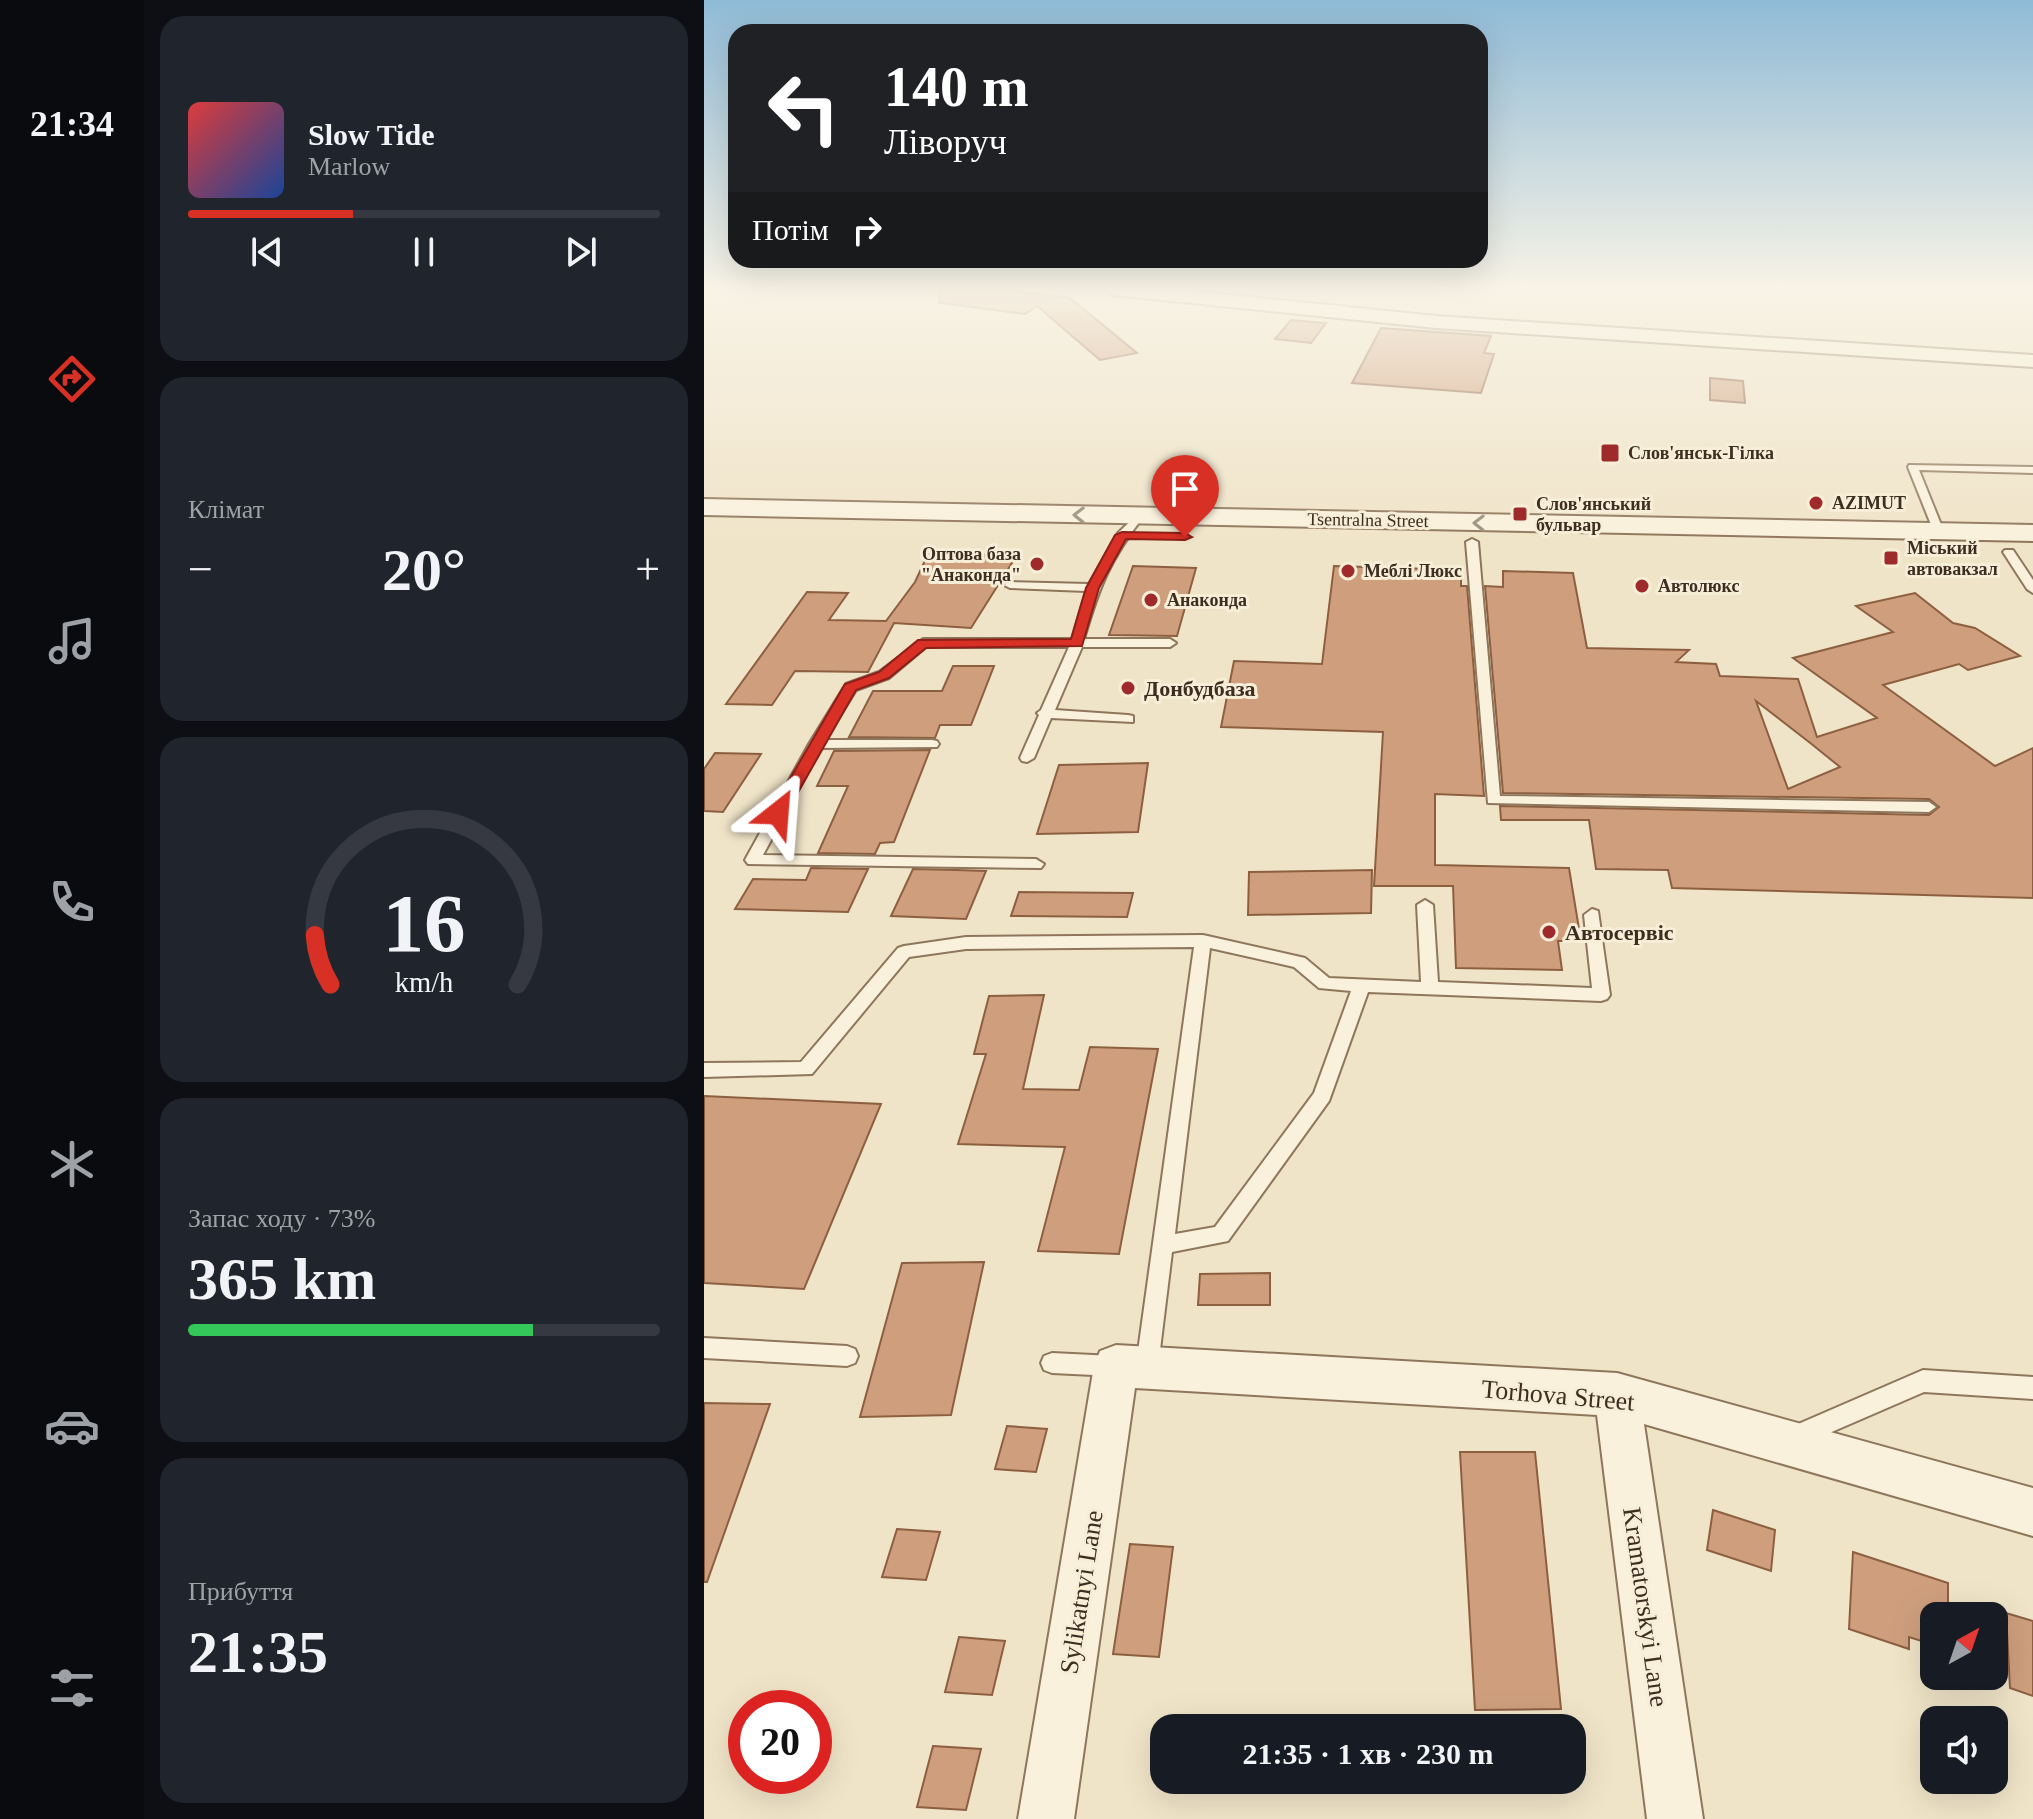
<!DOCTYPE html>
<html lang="uk">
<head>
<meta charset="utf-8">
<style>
	:root { --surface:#171b24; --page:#20242c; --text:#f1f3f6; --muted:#9ea1a6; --line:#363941; --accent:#d93025 }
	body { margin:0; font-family:"Times New Roman",serif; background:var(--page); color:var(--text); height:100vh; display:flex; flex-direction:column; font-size:30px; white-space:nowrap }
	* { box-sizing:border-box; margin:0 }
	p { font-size:26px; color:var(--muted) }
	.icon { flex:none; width:44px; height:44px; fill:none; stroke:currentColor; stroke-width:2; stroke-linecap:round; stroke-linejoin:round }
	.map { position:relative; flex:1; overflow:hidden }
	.panel { display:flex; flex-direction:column; gap:16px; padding:16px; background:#0d0f14; width:560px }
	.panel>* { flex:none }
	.hud { position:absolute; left:24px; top:24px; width:760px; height:244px; border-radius:24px; box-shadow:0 8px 32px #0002; background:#202124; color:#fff; overflow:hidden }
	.needle { width:52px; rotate:40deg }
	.fabs { position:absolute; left:1216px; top:1602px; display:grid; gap:16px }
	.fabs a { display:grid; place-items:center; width:88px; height:88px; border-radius:16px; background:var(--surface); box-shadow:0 8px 32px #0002; font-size:40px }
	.speed { position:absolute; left:24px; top:1690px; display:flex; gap:16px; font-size:40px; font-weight:700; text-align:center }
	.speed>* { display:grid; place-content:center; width:104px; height:104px; border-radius:50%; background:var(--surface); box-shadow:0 8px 32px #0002; line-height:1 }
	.speed .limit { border:12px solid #d22; background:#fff; color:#111 }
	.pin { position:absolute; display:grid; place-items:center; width:68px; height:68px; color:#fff; margin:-82px -34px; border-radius:50% 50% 50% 0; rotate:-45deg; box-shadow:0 0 8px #0007 }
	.pin .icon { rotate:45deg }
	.me { position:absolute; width:88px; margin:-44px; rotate:28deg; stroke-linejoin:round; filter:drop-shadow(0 0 6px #0008) }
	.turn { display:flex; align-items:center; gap:28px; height:168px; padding:0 24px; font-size:36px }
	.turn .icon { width:104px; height:104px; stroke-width:2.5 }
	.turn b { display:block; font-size:56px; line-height:68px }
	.then { display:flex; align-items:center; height:76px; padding:0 24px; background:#0003; gap:16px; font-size:30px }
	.big { font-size:60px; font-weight:600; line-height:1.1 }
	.panel .card { flex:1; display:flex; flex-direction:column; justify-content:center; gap:12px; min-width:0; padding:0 28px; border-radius:24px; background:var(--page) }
	.panel .dial { align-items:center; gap:0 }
	.dial svg { height:208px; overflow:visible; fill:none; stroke:var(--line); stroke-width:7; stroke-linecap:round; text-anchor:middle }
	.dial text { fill:var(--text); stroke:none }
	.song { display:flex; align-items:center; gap:24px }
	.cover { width:96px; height:96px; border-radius:12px; background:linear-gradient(135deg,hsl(0 70% 55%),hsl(220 70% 35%)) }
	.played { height:8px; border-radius:4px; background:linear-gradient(90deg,var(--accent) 35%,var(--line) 35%) }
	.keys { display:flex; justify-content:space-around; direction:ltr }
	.heat { display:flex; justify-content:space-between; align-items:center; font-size:44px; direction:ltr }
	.charge { height:12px; border-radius:6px; background:linear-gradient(90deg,#34c759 73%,var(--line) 0) }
	.trip { position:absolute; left:446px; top:1714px; width:436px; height:80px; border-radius:24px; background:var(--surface); box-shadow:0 8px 32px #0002; font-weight:600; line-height:80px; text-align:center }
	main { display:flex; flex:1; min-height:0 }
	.tabs { display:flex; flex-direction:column; width:144px; justify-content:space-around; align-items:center; background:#090b0e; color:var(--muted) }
	.tabs .icon { width:56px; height:56px }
	.tabs .current { color:var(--accent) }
	.tabs b { font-size:36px; color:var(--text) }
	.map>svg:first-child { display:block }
</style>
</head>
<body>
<main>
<nav class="tabs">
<b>21:34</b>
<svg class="icon current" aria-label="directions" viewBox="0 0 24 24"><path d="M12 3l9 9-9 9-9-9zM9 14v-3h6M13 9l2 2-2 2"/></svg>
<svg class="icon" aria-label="music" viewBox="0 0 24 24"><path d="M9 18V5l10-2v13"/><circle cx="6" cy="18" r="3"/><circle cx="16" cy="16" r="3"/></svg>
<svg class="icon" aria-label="phone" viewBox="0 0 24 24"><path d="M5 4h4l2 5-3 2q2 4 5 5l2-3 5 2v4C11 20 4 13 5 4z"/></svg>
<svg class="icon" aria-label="climate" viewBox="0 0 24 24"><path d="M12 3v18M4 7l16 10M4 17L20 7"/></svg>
<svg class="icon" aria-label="car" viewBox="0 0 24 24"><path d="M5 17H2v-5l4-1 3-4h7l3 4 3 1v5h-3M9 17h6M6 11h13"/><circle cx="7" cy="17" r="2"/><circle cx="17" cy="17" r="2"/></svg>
<svg class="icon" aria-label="filters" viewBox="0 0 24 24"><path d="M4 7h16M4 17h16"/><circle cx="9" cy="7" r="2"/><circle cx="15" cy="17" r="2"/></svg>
</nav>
<section class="panel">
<div class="card">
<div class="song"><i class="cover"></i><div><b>Slow Tide</b><p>Marlow</p></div></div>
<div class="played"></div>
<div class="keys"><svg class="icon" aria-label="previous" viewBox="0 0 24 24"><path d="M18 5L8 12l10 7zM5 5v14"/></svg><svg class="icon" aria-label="pause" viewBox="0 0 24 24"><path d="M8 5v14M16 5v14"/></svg><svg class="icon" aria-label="next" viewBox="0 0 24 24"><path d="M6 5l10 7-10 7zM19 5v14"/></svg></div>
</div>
<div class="card"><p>Клімат</p>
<div class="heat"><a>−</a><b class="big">20°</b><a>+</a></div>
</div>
<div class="card dial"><svg viewBox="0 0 100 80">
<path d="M14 69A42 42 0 1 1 86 69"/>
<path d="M14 69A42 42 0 0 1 8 50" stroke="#d93025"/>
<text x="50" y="56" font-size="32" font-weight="700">16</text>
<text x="50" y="72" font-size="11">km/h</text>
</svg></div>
<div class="card"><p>Запас ходу · 73%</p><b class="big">365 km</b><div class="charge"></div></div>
<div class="card"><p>Прибуття</p><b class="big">21:35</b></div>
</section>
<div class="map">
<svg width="1329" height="1819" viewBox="0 0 1329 1819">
	<rect width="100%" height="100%" fill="#f0e4c8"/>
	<g fill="#cf9f7d" stroke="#8d5f41" stroke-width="2" fill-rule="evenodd">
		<path d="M236,289H291L366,298L433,353L396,360L333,306L321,314L235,303Z"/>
		<path d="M587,320L622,323L607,343L571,339Z"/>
		<path d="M677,328L787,336L780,353L790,354L777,393L648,383Z"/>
		<path d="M1006,378L1039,381L1041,403L1006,400Z"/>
		<path d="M224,554L313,555L267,628L190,623L164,672L91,671L68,705L22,704L103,592L144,593L125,620L182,621L211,582Z"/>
		<path d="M429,566L492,568L473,636L405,635Z"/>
		<path d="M630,566L757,570V586H763L780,796L731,794V865L865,868L877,941H854L858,970L752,968L749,886H670L679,732L517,727L530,661L618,664Z"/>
		<path d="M799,571L869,573L883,648L985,650L972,662L1012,664L1016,676L1094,679L1113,737L1173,718L1089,658L1189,632L1152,606L1211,593L1249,623L1271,628L1316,656L1264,670L1255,664L1179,685L1291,766L1329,748V898L968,888L964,870L892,869L885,820H797L796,806L1225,815L1235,807L1225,799L799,793L781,586L799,587ZM1052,701L1105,742L1136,767L1084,789Z"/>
		<path d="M249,666H290L267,725H236L231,738L145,737L169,691H238Z"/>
		<path d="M226,750L190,842L176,843L171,854L114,853L144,786H113L130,751Z"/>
		<path d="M11,753L57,754L19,812L0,811V769Z"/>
		<path d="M444,763L434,832L333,834L355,765Z"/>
		<path d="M107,868L164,869L144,912L31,909L49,879L102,880Z"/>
		<path d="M209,869L252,870L282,871L262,919L187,916Z"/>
		<path d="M668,870L667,913L544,915L545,872Z"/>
		<path d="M315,892L429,893L423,917L307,916Z"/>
		<path d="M340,995L319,1089L375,1090L386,1047L454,1049L415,1254L334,1251L361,1147L254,1144L282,1054H270L285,996Z"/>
		<path d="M0,1096L177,1104L100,1289L0,1283Z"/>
		<path d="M280,1262L247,1415L156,1417L198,1263Z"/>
		<path d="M566,1273V1305H494L496,1274Z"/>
		<path d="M0,1403L66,1404L3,1582H0Z"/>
		<path d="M303,1426L343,1429L332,1472L291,1469Z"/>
		<path d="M756,1452H831L857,1709L771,1710Z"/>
		<path d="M1009,1510L1071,1530L1067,1571L1003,1550Z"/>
		<path d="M193,1529L236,1532L222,1580L178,1577Z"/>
		<path d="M426,1544L469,1547L455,1657L409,1654Z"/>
		<path d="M1149,1552L1244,1583V1616H1230V1645L1205,1637V1649L1145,1629Z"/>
		<path d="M1302,1613L1329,1621V1696L1306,1688Z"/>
		<path d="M255,1637L301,1641L288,1695L241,1692Z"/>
		<path d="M229,1746L277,1749L262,1810L213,1807Z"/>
	</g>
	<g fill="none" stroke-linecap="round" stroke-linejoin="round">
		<g stroke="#8d765c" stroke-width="4">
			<g id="service">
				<path d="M0,289H6L0,292Z"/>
				<path d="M1205,465L1329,467V473L1215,470L1240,532L1235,535L1230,532L1204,467Z"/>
				<path d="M435,513L440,516C406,559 395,587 380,639H466L472,643L466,647H378L351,710L424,715L429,716V722L347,718L330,758L323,762L318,761L316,758L335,715L333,713L337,710L365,647H222L185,678L152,690L121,740H228L233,741L235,744L233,747L117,748L59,855L332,859L340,864L337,868L44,864L41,860L105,744L142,684L175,672L219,639H368L382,591L306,588L300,585L306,582L385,584L414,533Z"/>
				<path d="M768,539L774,542L796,796L1225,802L1232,807L1225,812L784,803L762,542Z"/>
				<path d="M1301,550H1309L1329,580V593L1323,589L1299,552Z"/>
				<path d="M721,900L729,905L734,982L888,988L880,915L888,909L894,911L906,995L903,999L897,1001L664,992L625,1101L524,1241L468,1252L454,1366L451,1373L443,1376L435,1373L432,1366L490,947L262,949L205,957L108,1074L0,1077V1063L97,1062L194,948L200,946L262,937L499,935L601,958L625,978L717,982L713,905ZM506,948L590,967L615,988L647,991L610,1093L511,1227L471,1234Z"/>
				<path d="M0,1338L143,1346L151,1349L154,1356L151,1363L143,1366L0,1358Z"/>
				<path d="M348,1353L410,1356L418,1359L421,1366L418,1373L410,1376L348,1373L340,1370L337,1363L340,1356Z"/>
				<path d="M1219,1370L1329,1377V1399L1220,1392L1093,1447L1085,1444L1081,1436L1085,1428Z"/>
			</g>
		</g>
		<g stroke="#8d765c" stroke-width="4">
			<path id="minor" d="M412,1345L913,1373L1329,1488V1536L940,1424L999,1819H943L893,1415L431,1388L370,1819H314L390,1366L396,1351Z"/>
		</g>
		<g stroke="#8d765c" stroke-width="4">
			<g id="tertiary">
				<path d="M401,289H469L732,316L1329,355V367L732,328L410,295Z"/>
				<path d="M0,499L1329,525V541L0,515Z"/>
			</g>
		</g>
		<use href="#service" fill="#faf1dc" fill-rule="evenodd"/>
		<use href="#minor" fill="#faf1dc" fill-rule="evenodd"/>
		<use href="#tertiary" fill="#faf1dc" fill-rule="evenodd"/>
	</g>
	<defs><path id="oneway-chevron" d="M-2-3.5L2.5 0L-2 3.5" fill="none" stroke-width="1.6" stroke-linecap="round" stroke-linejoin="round" transform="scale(2)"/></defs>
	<g stroke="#9c907e">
		<use href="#oneway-chevron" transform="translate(375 515) rotate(-179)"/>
		<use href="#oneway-chevron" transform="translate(775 523) rotate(-179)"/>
	</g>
	<linearGradient id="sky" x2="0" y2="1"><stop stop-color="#8fbad6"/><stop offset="0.53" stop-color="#f8f3e6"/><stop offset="1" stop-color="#f8f3e6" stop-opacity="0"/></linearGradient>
	<rect width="1329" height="544" fill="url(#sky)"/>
	<path fill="#d93025" stroke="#8d1f18" stroke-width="2" d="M418,532L481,533L488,537L481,540L422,539L395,588L378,646L222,648L185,678L152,690L80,817H68L66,813L141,684L175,672L214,640L367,639L382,588L411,535Z"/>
	<g fill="#9e2a2b" stroke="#f7eed8" stroke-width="3">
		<rect x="896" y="443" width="20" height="20" rx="4"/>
		<circle cx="1112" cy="503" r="8"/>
		<rect x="808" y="506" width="16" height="16" rx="4"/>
		<rect x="1179" y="550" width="16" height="16" rx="4"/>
		<circle cx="333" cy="564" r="8"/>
		<circle cx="644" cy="571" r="8"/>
		<circle cx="938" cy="586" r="8"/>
		<circle cx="447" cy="600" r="8"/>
		<circle cx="424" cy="688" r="8"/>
		<circle cx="845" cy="932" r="8"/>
	</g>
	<g text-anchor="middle" stroke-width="6" stroke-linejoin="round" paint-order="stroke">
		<g font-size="18" font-weight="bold" fill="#3d2e20" stroke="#f7eed8" text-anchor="start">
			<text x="924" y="459">Слов'янськ-Гілка</text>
			<text x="1128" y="509">AZIMUT</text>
			<text x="832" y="510">Слов'янський<tspan x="832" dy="21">бульвар</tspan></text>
			<text x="1203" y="554">Міський<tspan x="1203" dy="21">автовакзал</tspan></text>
			<text x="317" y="560" text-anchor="end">Оптова база<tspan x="317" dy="21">"Анаконда"</tspan></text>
			<text x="660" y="577">Меблі Люкс</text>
			<text x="954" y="592">Автолюкс</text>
			<text x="463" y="606">Анаконда</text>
		</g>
		<g font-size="18" fill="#3d2e20" stroke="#f7eed8">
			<text transform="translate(664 520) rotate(1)" y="6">Tsentralna Street</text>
		</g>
		<g font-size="22" font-weight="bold" fill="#3d2e20" stroke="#f7eed8" text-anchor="start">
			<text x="440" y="696">Донбудбаза</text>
			<text x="861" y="940">Автосервіс</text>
		</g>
		<g font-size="26" fill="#3d2e20" stroke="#f7eed8">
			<text transform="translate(854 1395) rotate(5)" y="9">Torhova Street</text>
			<text transform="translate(377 1592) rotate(-81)" y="9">Sylikatnyi Lane</text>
			<text transform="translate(942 1607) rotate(82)" y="9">Kramatorskyi Lane</text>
		</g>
	</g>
</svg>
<div class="fabs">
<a><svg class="needle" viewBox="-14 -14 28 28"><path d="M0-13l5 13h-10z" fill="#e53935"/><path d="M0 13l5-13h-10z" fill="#9ea1a6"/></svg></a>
<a><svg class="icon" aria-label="sound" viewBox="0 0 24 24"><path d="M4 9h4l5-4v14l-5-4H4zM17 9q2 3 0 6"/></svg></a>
</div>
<div class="speed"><div class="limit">20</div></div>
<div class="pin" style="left:481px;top:537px;background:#d93025"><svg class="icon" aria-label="arrive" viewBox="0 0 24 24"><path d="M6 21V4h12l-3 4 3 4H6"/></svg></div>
<svg class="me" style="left:74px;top:813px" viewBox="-20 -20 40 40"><path d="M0-17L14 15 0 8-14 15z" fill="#d93025" stroke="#fff" stroke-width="4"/></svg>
<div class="trip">21:35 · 1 хв · 230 m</div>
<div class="hud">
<div class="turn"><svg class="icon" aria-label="left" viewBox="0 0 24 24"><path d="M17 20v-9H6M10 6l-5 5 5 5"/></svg><div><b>140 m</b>Ліворуч</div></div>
<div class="then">Потім<svg class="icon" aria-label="right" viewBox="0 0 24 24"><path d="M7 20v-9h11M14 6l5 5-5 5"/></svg></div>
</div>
</div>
</main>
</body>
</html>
